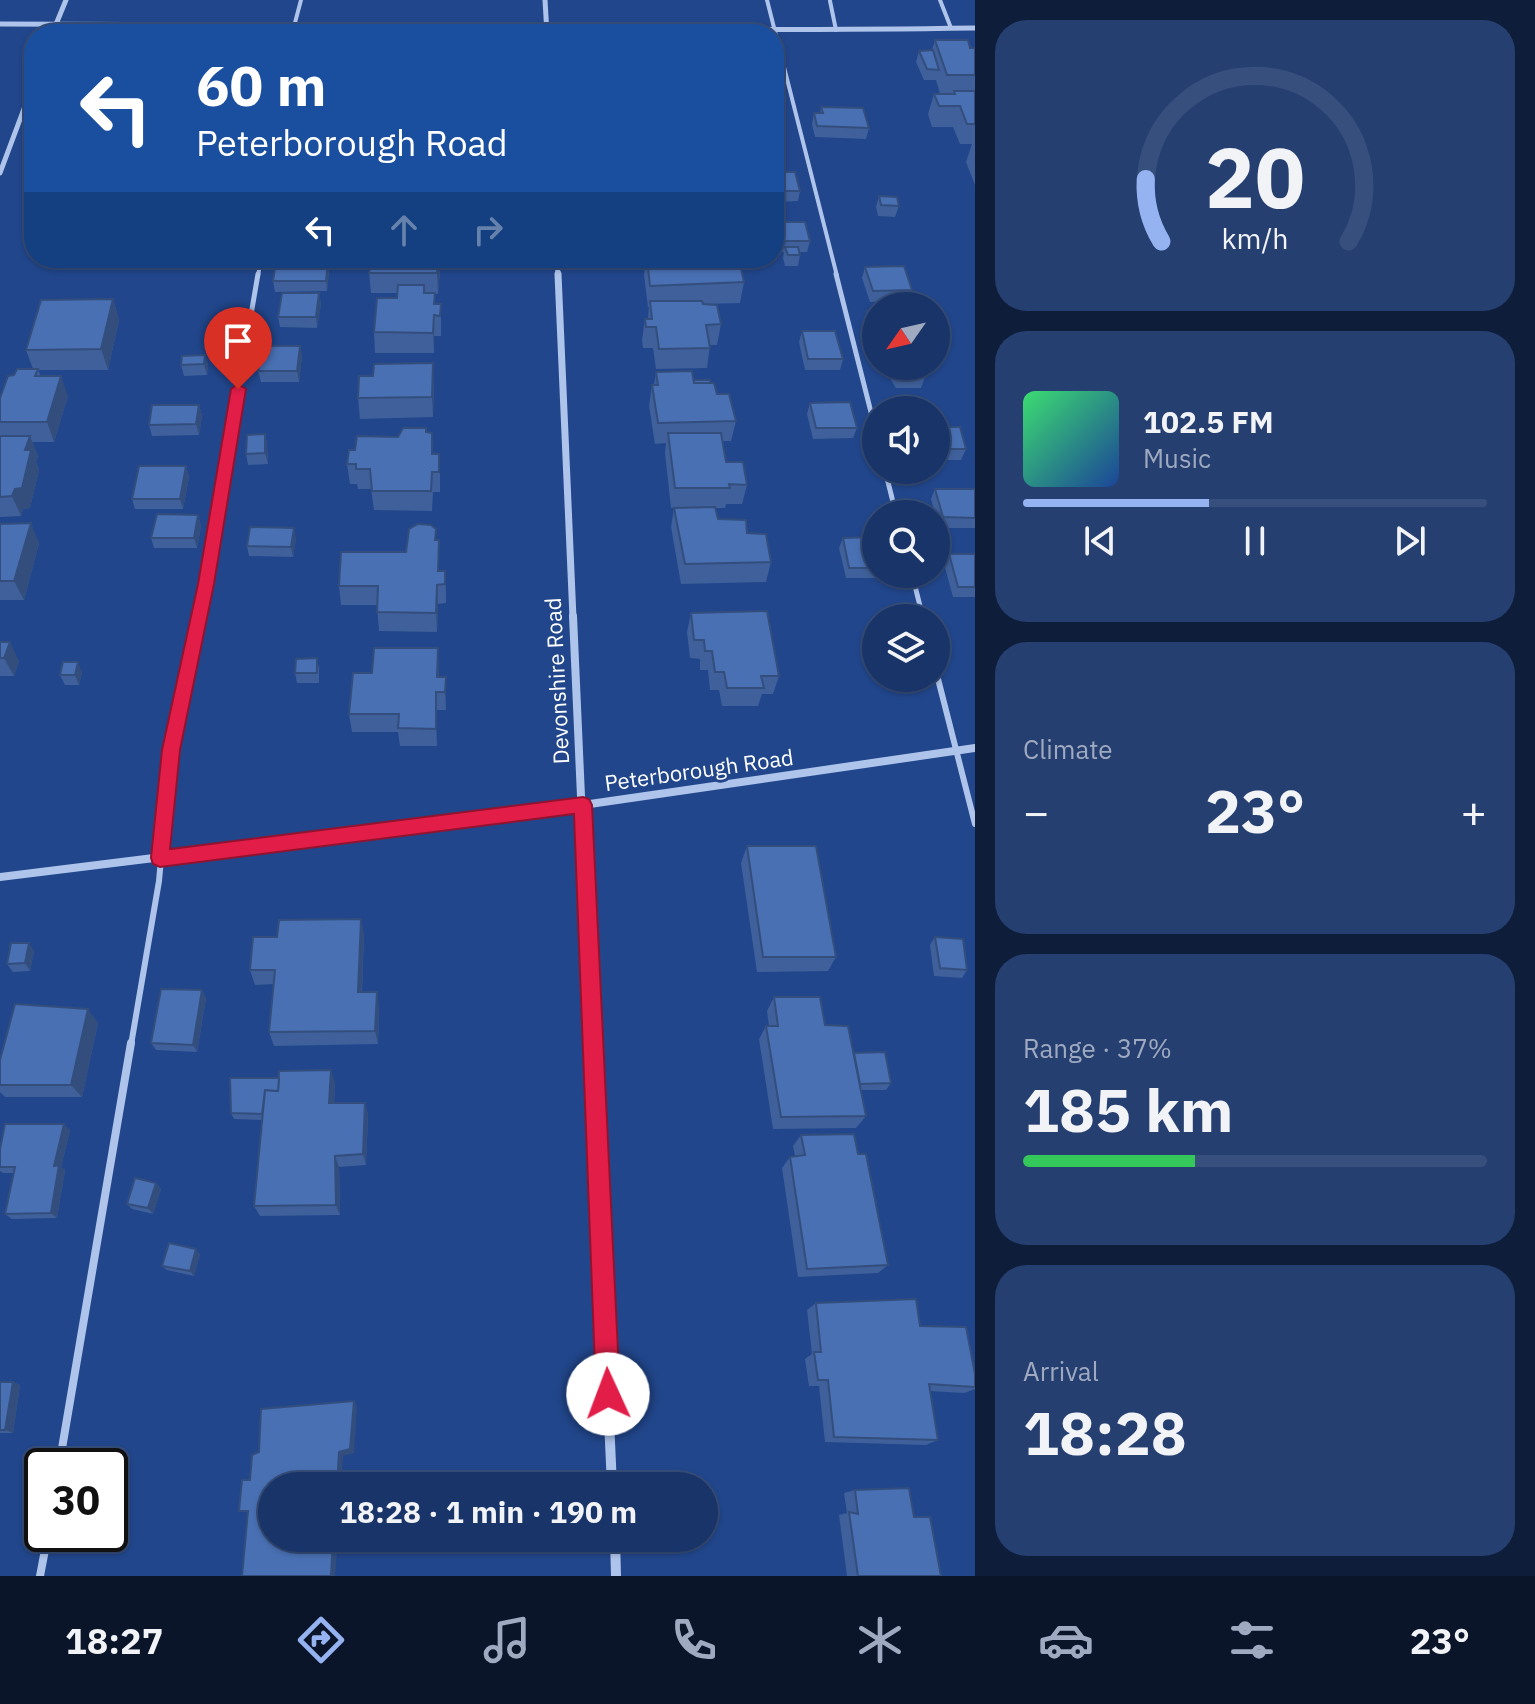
<!DOCTYPE html>
<html lang="en">
<head>
<meta charset="utf-8">
<style>
	:root { --surface:#193468; --page:#263f71; --text:#f1f3f6; --muted:#9faac0; --line:#374f7c; --accent:#95b2f1 }
	body { margin:0; font-family:"IBM Plex Sans",sans-serif; background:var(--page); color:var(--text); height:100vh; display:flex; flex-direction:column; font-size:30px; white-space:nowrap }
	* { box-sizing:border-box; margin:0 }
	p { font-size:26px; color:var(--muted) }
	.icon { flex:none; width:44px; height:44px; fill:none; stroke:currentColor; stroke-width:2; stroke-linecap:round; stroke-linejoin:round }
	.map { position:relative; flex:1; overflow:hidden }
	.sheet { display:flex; flex-direction:column; gap:20px; padding:20px; background:#0e1d39; width:560px }
	.sheet>* { flex:none }
	.guide { position:absolute; left:24px; top:24px; width:760px; height:244px; border-radius:32px; box-shadow:0 2px 6px #0004,0 0 0 2px var(--line); background:#1a4fa0; color:#fff; overflow:hidden }
	.needle { width:52px; rotate:236deg }
	.controls { position:absolute; left:862px; top:292px; display:grid; gap:16px }
	.controls a { display:grid; place-items:center; width:88px; height:88px; border-radius:50%; background:var(--surface); box-shadow:0 2px 6px #0004,0 0 0 2px var(--line); font-size:40px }
	.speed { position:absolute; left:24px; top:1448px; display:flex; gap:16px; font-size:40px; font-weight:700; text-align:center }
	.speed>* { display:grid; place-content:center; width:104px; height:104px; border-radius:50%; background:var(--surface); box-shadow:0 2px 6px #0004,0 0 0 2px var(--line); line-height:1 }
	.speed .limit { border:4px solid #111; border-radius:12px; background:#fff; color:#111 }
	.pin { position:absolute; display:grid; place-items:center; width:68px; height:68px; color:#fff; margin:-82px -34px; border-radius:50% 50% 50% 0; rotate:-45deg; box-shadow:0 0 8px #0007 }
	.pin .icon { rotate:45deg }
	.me { position:absolute; width:88px; margin:-44px; rotate:358deg; stroke-linejoin:round; filter:drop-shadow(0 0 6px #0008) }
	.turn { display:flex; align-items:center; gap:28px; height:168px; padding:0 40px; font-size:36px }
	.turn .icon { width:104px; height:104px; stroke-width:2.5 }
	.turn b { display:block; font-size:56px; line-height:68px }
	.lanes { display:flex; align-items:center; height:76px; padding:0 40px; background:#0003; justify-content:center; gap:40px; direction:ltr }
	.lanes .off { opacity:.35 }
	.big { font-size:60px; font-weight:700; line-height:1.1 }
	.sheet .widget { flex:1; display:flex; flex-direction:column; justify-content:center; gap:12px; min-width:0; padding:0 28px; border-radius:32px; background:var(--page) }
	.sheet .dial { align-items:center; gap:0 }
	.dial svg { height:208px; overflow:visible; fill:none; stroke:var(--line); stroke-width:7; stroke-linecap:round; text-anchor:middle }
	.dial text { fill:var(--text); stroke:none }
	.song { display:flex; align-items:center; gap:24px }
	.cover { width:96px; height:96px; border-radius:12px; background:linear-gradient(135deg,hsl(140 70% 55%),hsl(220 70% 35%)) }
	.played { height:8px; border-radius:4px; background:linear-gradient(90deg,var(--accent) 40%,var(--line) 40%) }
	.keys { display:flex; justify-content:space-around; direction:ltr }
	.heat { display:flex; justify-content:space-between; align-items:center; font-size:44px; direction:ltr }
	.charge { height:12px; border-radius:6px; background:linear-gradient(90deg,#34c759 37%,var(--line) 0) }
	.trip { position:absolute; left:258px; top:1472px; width:460px; height:80px; border-radius:40px; background:var(--surface); box-shadow:0 2px 6px #0004,0 0 0 2px var(--line); font-weight:700; line-height:80px; text-align:center }
	.tabs { display:flex; height:128px; justify-content:space-around; align-items:center; background:#0a152a; color:var(--muted) }
	.tabs .icon { width:56px; height:56px }
	.tabs .current { color:var(--accent) }
	.tabs b { font-size:36px; color:var(--text) }
	main { display:flex; flex:1; min-height:0 }
	.map>svg:first-child { display:block }
</style>
</head>
<body>
<main>
<div class="map">
<svg width="975" height="1576" viewBox="0 0 975 1576">
	<rect width="100%" height="100%" fill="#21468b"/>
	<g fill="none" stroke-linecap="round" stroke-linejoin="round">
		<g stroke="#aec4eb" stroke-width="4">
			<path d="M767,0L837,276"/>
			<path d="M940,0L951,28"/>
			<path d="M830,1L836,30"/>
			<path d="M292,34L301,0"/>
			<path d="M258,276L261,258"/>
		</g>
		<g stroke="#aec4eb" stroke-width="5">
			<path d="M836,274L876,432"/>
			<path d="M885,470L896,514"/>
			<path d="M912,574L923,618"/>
			<path d="M199,618L258,274"/>
		</g>
		<g stroke="#aec4eb" stroke-width="6">
			<path d="M936,671L975,824"/>
			<path d="M131,1045L159,881L171,750L199,616"/>
		</g>
		<g stroke="#aec4eb" stroke-width="8">
			<path d="M59,1466L131,1043"/>
			<path d="M40,1576L48,1534"/>
		</g>
		<g stroke="#aec4eb" stroke-width="5">
			<path d="M545,0L547,34"/>
			<path d="M0,24C325,24 650,33 975,28"/>
			<path d="M52,34L66,0"/>
			<path d="M0,173L34,82"/>
			<path d="M557,258L558,276"/>
		</g>
		<path stroke="#aec4eb" stroke-width="7" d="M558,274L573,618"/>
		<g stroke="#aec4eb" stroke-width="8">
			<path d="M573,616L592,1045"/>
			<path d="M0,877L583,805L975,748"/>
		</g>
		<g stroke="#aec4eb" stroke-width="10">
			<path d="M592,1043L612,1486"/>
			<path d="M615,1538L616,1576"/>
		</g>
	</g>
	<g fill="#3f609a">
		<path d="M935,40L975,48V185L966,162L972,144H960L953,127H932L928,114L934,94H940L936,80H924L916,62L919,51L932,50Z"/>
		<path d="M821,107L869,128L866,139L815,137L812,124L814,113H820Z"/>
		<path d="M774,124L784,143L782,153L774,154Z"/>
		<path d="M774,157L777,168L776,172L800,191L798,201L774,202Z"/>
		<path d="M879,196L899,206L895,217L878,216L876,207Z"/>
		<path d="M774,222L810,241L807,252H799L800,255L798,266H785L783,258L784,252H774Z"/>
		<path d="M371,258H441L438,294H435V304H441V336H434V353H375L374,332L397,298V293H371L369,273Z"/>
		<path d="M646,258H703L704,264L744,282L740,303L705,304L721,324L717,345H710L707,368L656,369L653,348H643L642,340L645,319H648L649,307H648L644,275Z"/>
		<path d="M865,267L912,290L909,301L870,302L862,278Z"/>
		<path d="M329,272L327,291L275,292L273,281Z"/>
		<path d="M319,293L321,304L317,328L280,327L278,317Z"/>
		<path d="M113,299L119,320L108,370H38L41,376L68,396L54,442H32L38,456L36,462L39,470L30,508L23,509L21,516L0,517V398L14,375L33,369L26,350Z"/>
		<path d="M867,311H876V364L864,322Z"/>
		<path d="M802,331L843,359L840,370H805L799,342Z"/>
		<path d="M300,346L302,356L299,382H261L258,371Z"/>
		<path d="M205,355L208,366L207,375L184,376L181,365Z"/>
		<path d="M877,366H921L925,377L921,388H896L886,372H878Z"/>
		<path d="M656,372L710,383L717,394L736,421L731,441H722L726,462L747,485L742,504H726L725,508H715L718,519L747,533L771,562L766,582L681,584L671,527L674,508H671L665,453L666,443L655,444L649,406L652,385H654Z"/>
		<path d="M434,383L433,417L360,419L358,398Z"/>
		<path d="M810,403L857,428L853,438L813,439L807,414Z"/>
		<path d="M199,405L202,416L199,435L152,436L149,425Z"/>
		<path d="M936,427L966,449L961,460H936Z"/>
		<path d="M426,432L440,474V492H433L432,511L374,510L371,489H358L357,484H350L347,464L355,450L398,437Z"/>
		<path d="M265,434L267,444L268,464L248,465L246,454Z"/>
		<path d="M186,466L189,477L183,509H135L132,499Z"/>
		<path d="M935,489H975V528H938L936,514H935L931,499Z"/>
		<path d="M198,515L201,526L197,548H154L151,538Z"/>
		<path d="M0,524L39,543L24,600H0Z"/>
		<path d="M876,537V574H890L889,578H846L839,548L843,538Z"/>
		<path d="M296,538L293,557L249,556L247,546Z"/>
		<path d="M436,540L439,571H445L446,590V603L438,604L437,632L379,631L377,605H341L339,586L406,552Z"/>
		<path d="M949,554H975V597H953L944,564Z"/>
		<path d="M691,613L779,676L773,694H762L758,706H722L719,690H710L708,670H700V659L690,658L687,632Z"/>
		<path d="M0,642L19,661L14,676H0Z"/>
		<path d="M317,658L319,668V683H297L295,673Z"/>
		<path d="M439,667V677L446,696V710H437V746H400L398,732H352L349,714L372,673Z"/>
		<path d="M82,672L79,685H65L60,675Z"/>
		<path d="M747,846L836,957L828,971L757,972L741,863Z"/>
		<path d="M364,934L362,992L379,1006L378,1044L274,1046L269,1032L274,984L255,985L250,970Z"/>
		<path d="M935,937L967,970L962,978L934,976L930,945Z"/>
		<path d="M34,951L30,971L13,972L7,964Z"/>
		<path d="M202,990L206,998L197,1052L156,1050L151,1043Z"/>
		<path d="M774,997L825,1025L854,1054L891,1083L886,1090H861L866,1116L856,1128L773,1129L759,1039L766,1026H769L767,1011Z"/>
		<path d="M98,1023L82,1097H5L0,1092V1060Z"/>
		<path d="M335,1083L334,1103H365L368,1115L366,1165L339,1167L340,1215L260,1216L254,1206L262,1120L234,1119L231,1113Z"/>
		<path d="M70,1130L61,1167L65,1170L57,1218L12,1219L5,1214L14,1173H3L0,1171V1149Z"/>
		<path d="M801,1135L888,1265L878,1273L798,1277L782,1168L790,1157L795,1156L793,1146Z"/>
		<path d="M156,1183L161,1189L153,1214L132,1209L127,1204Z"/>
		<path d="M200,1254L194,1276L167,1270L162,1266Z"/>
		<path d="M816,1303L920,1326L975,1374V1389L964,1393L930,1391L938,1440L926,1445L825,1442L819,1386H809L805,1359L812,1354L807,1310Z"/>
		<path d="M0,1382H13L20,1385L13,1433H0Z"/>
		<path d="M855,1490L914,1517L941,1576H847L839,1515L847,1513L844,1493Z"/>
	</g>
	<g fill="#334e7d">
		<path d="M438,258H441L438,294L437,273Z"/>
		<path d="M328,261L329,272L327,291L326,281Z"/>
		<path d="M319,293L321,304L317,328L316,317Z"/>
		<path d="M113,299L119,320L108,370L101,349Z"/>
		<path d="M434,315V353L433,333Z"/>
		<path d="M300,346L302,356L299,382L297,371Z"/>
		<path d="M205,355L208,366L207,375L204,364Z"/>
		<path d="M433,363L434,383L433,417L432,397Z"/>
		<path d="M61,376L68,396L54,442L47,422Z"/>
		<path d="M199,405L202,416L199,435L196,424Z"/>
		<path d="M265,434L267,444L268,464L265,453Z"/>
		<path d="M30,436L38,456L36,462L39,470L30,508L23,509L21,516L12,496Z"/>
		<path d="M186,466L189,477L183,509L180,499Z"/>
		<path d="M198,515L201,526L197,548L194,538Z"/>
		<path d="M31,523L39,543L24,600L14,581Z"/>
		<path d="M294,528L296,538L293,557L291,547Z"/>
		<path d="M437,585L438,604L437,632L436,613Z"/>
		<path d="M10,642L19,661L14,676L4,658Z"/>
		<path d="M438,648L439,667L438,695L437,677Z"/>
		<path d="M78,662L82,672L79,685L75,675Z"/>
		<path d="M446,677V710L445,692Z"/>
		<path d="M436,692L437,710V746L436,729Z"/>
		<path d="M361,919L364,934L361,1006L358,992Z"/>
		<path d="M29,943L34,951L30,971L25,963Z"/>
		<path d="M202,990L206,998L197,1052L193,1045Z"/>
		<path d="M377,992L379,1006L378,1044L375,1031Z"/>
		<path d="M88,1009L98,1023L82,1097L71,1085Z"/>
		<path d="M331,1070L335,1083L333,1115L329,1103Z"/>
		<path d="M365,1103L368,1115L366,1165L363,1154Z"/>
		<path d="M64,1124L70,1130L61,1167L65,1170L57,1218L51,1213L54,1166Z"/>
		<path d="M335,1156L339,1167L340,1215L336,1205Z"/>
		<path d="M156,1183L161,1189L153,1214L148,1208Z"/>
		<path d="M196,1249L200,1254L194,1276L190,1271Z"/>
		<path d="M13,1382L20,1385L13,1433L5,1430Z"/>
		<path d="M354,1401L357,1406L354,1453L343,1456L341,1486H337L339,1452Z"/>
		<path d="M333,1538H338L335,1576H331Z"/>
	</g>
	<g fill="#4970b3" stroke="#334e7d" stroke-width="2">
		<path d="M935,40H968L970,48H975V75H947Z"/>
		<path d="M933,50L939,70L927,69L919,51Z"/>
		<path d="M954,91H975V124H967L960,106H939L934,94H955Z"/>
		<path d="M821,107L863,108L869,128L817,126L814,113H823Z"/>
		<path d="M774,124L779,125L784,143H774Z"/>
		<path d="M774,172H795L800,191H774Z"/>
		<path d="M879,196L897,197L899,206L881,205Z"/>
		<path d="M774,222H805L810,241H774Z"/>
		<path d="M785,247H798L800,255H788Z"/>
		<path d="M371,258H438L437,273H369Z"/>
		<path d="M647,258H703L704,264H740L744,282L650,286Z"/>
		<path d="M328,261L326,281H273L276,262Z"/>
		<path d="M904,266L912,290L873,291L865,267Z"/>
		<path d="M398,285H424V293H435L434,304H441L440,316L434,315L433,333L374,332L377,298H397Z"/>
		<path d="M282,293H319L316,317H278Z"/>
		<path d="M113,299L101,349L26,350L41,300Z"/>
		<path d="M650,301H702L703,304L717,305L721,324L706,325L710,348L659,349L656,327H646L645,319H652Z"/>
		<path d="M867,311H876V341Z"/>
		<path d="M802,331H835L843,359H808Z"/>
		<path d="M263,346H300L297,371H258Z"/>
		<path d="M205,355L204,364L181,365L182,356Z"/>
		<path d="M433,363L432,397L358,398L359,376H373L374,364Z"/>
		<path d="M892,366H921L925,377L900,378Z"/>
		<path d="M17,369H38L35,376H61L47,422H0V398L8,376L14,375Z"/>
		<path d="M692,371L694,383H714L717,394H729L736,421L658,423L652,385H658L656,372Z"/>
		<rect x="694" y="380" width="16" height="3"/>
		<path d="M850,402L857,428H816L810,403Z"/>
		<path d="M152,405H199L196,424L149,425Z"/>
		<path d="M936,427H960L966,449H936Z"/>
		<path d="M403,428H426V432L432,433V454H439V472H432L431,491H372L370,469H356V464H347L349,450H355L357,436L398,437Z"/>
		<path d="M668,433H721L726,462H743L747,485L729,484L730,488H675Z"/>
		<path d="M265,434V453L246,454L247,435Z"/>
		<path d="M0,436H30L25,450H31L22,488L15,489L12,496L0,497Z"/>
		<path d="M139,466H186L180,499H132Z"/>
		<path d="M935,489H975V518L943,517Z"/>
		<path d="M715,507L718,519L746,520L747,533L766,534L771,562L685,564L674,508Z"/>
		<path d="M157,514L198,515L194,538H151Z"/>
		<path d="M31,523L14,581H0V524Z"/>
		<path d="M418,524L431,525L436,529L435,540H439L438,571H445V584L437,585L436,613L377,612L378,586H339L341,552H406L409,529Z"/>
		<path d="M250,527L294,528L291,547L247,546Z"/>
		<path d="M876,537V568H849L843,538Z"/>
		<path d="M949,554H975V587H958Z"/>
		<path d="M767,611L779,676H761L764,688H727L724,672H715L712,651H705L704,640H694L691,613Z"/>
		<path d="M0,642H10L4,658H0Z"/>
		<path d="M374,648H438L437,677H446L445,692H436V729L398,728L399,714H349L353,673H372Z"/>
		<path d="M317,658V673H295L296,659Z"/>
		<path d="M63,662H78L75,675H60Z"/>
		<path d="M747,846H816L836,957H763Z"/>
		<path d="M361,919L358,992H377L375,1031L269,1032L275,970H250L253,937H277L279,920Z"/>
		<path d="M935,937L963,939L967,970L940,968Z"/>
		<path d="M11,943H29L25,963L7,964Z"/>
		<path d="M161,989L202,990L193,1045L151,1043Z"/>
		<path d="M774,997H820L825,1025L848,1026L866,1116L781,1117L766,1026H778Z"/>
		<path d="M15,1004L88,1009L71,1085H0V1060Z"/>
		<path d="M885,1052L891,1083L860,1084L854,1053Z"/>
		<path d="M331,1070L329,1103H365L363,1154L335,1156L336,1205L254,1206L265,1090L278,1091L279,1071Z"/>
		<path d="M230,1078H279L278,1091L265,1090L262,1114L231,1113Z"/>
		<path d="M5,1124H64L54,1166L59,1165L51,1213L5,1214L15,1167H0V1149Z"/>
		<path d="M854,1134L858,1154H866L888,1265L807,1269L790,1157L805,1155L801,1135Z"/>
		<path d="M135,1178L156,1183L148,1208L127,1204Z"/>
		<path d="M169,1243L196,1249L190,1271L162,1266Z"/>
		<path d="M916,1299L920,1326L966,1327L975,1374V1387L929,1384L938,1440L834,1437L828,1380H818L814,1352H821L816,1303Z"/>
		<path d="M0,1382H13L5,1430H0Z"/>
		<path d="M354,1401L350,1449L339,1452L337,1486H272V1538H333L331,1576H242L248,1511H239L242,1480H250L252,1455L259,1452L261,1409Z"/>
		<path d="M909,1488L914,1517H930L941,1576H858L849,1512L858,1514L855,1490Z"/>
	</g>
	<path fill="#e11d48" stroke="#92132f" stroke-width="2" d="M238,384L246,389L214,584L180,750L170,849L583,797L589,799L592,805L620,1394L617,1402L608,1406L600,1402L596,1394L574,814L160,867L153,864L151,858L162,750L198,584L231,389Z"/>
	<g text-anchor="middle" stroke-width="6" stroke-linejoin="round" paint-order="stroke">
		<g font-size="22" fill="#fff" stroke="#21468b">
			<text transform="translate(557 681) rotate(-93)" y="8">Devonshire Road</text>
			<text transform="translate(699 770) rotate(-8)" y="8">Peterborough Road</text>
		</g>
	</g>
</svg>
<div class="controls">
<a><svg class="needle" viewBox="-14 -14 28 28"><path d="M0-13l5 13h-10z" fill="#e53935"/><path d="M0 13l5-13h-10z" fill="#9faac0"/></svg></a>
<a><svg class="icon" aria-label="sound" viewBox="0 0 24 24"><path d="M4 9h4l5-4v14l-5-4H4zM17 9q2 3 0 6"/></svg></a>
<a><svg class="icon" aria-label="search" viewBox="0 0 24 24"><circle cx="10" cy="10" r="6"/><path d="M15 15l6 6"/></svg></a>
<a><svg class="icon" aria-label="layers" viewBox="0 0 24 24"><path d="M12 4l9 5-9 5-9-5zM3 14l9 5 9-5"/></svg></a>
</div>
<div class="speed"><div class="limit">30</div></div>
<div class="pin" style="left:238px;top:389px;background:#d93025"><svg class="icon" aria-label="arrive" viewBox="0 0 24 24"><path d="M6 21V4h12l-3 4 3 4H6"/></svg></div>
<svg class="me" style="left:608px;top:1394px" viewBox="-20 -20 40 40"><circle r="19" fill="#fff"/><path d="M0-13L10 11 0 6-10 11z" fill="#e11d48"/></svg>
<div class="trip">18:28 · 1 min · 190 m</div>
<div class="guide">
<div class="turn"><svg class="icon" aria-label="left" viewBox="0 0 24 24"><path d="M17 20v-9H6M10 6l-5 5 5 5"/></svg><div><b>60 m</b>Peterborough Road</div></div>
<div class="lanes"><svg class="icon" aria-label="left" viewBox="0 0 24 24"><path d="M17 20v-9H6M10 6l-5 5 5 5"/></svg><svg class="icon off" aria-label="ahead" viewBox="0 0 24 24"><path d="M12 20V5M6 11l6-6 6 6"/></svg><svg class="icon off" aria-label="right" viewBox="0 0 24 24"><path d="M7 20v-9h11M14 6l5 5-5 5"/></svg></div>
</div>
</div>
<section class="sheet">
<div class="widget dial"><svg viewBox="0 0 100 80">
<path d="M14 69A42 42 0 1 1 86 69"/>
<path d="M14 69A42 42 0 0 1 8 45" stroke="#95b2f1"/>
<text x="50" y="56" font-size="32" font-weight="700">20</text>
<text x="50" y="72" font-size="11">km/h</text>
</svg></div>
<div class="widget">
<div class="song"><i class="cover"></i><div><b>102.5 FM</b><p>Music</p></div></div>
<div class="played"></div>
<div class="keys"><svg class="icon" aria-label="previous" viewBox="0 0 24 24"><path d="M18 5L8 12l10 7zM5 5v14"/></svg><svg class="icon" aria-label="pause" viewBox="0 0 24 24"><path d="M8 5v14M16 5v14"/></svg><svg class="icon" aria-label="next" viewBox="0 0 24 24"><path d="M6 5l10 7-10 7zM19 5v14"/></svg></div>
</div>
<div class="widget"><p>Climate</p>
<div class="heat"><a>−</a><b class="big">23°</b><a>+</a></div>
</div>
<div class="widget"><p>Range · 37%</p><b class="big">185 km</b><div class="charge"></div></div>
<div class="widget"><p>Arrival</p><b class="big">18:28</b></div>
</section>
</main>
<nav class="tabs">
<b>18:27</b>
<svg class="icon current" aria-label="directions" viewBox="0 0 24 24"><path d="M12 3l9 9-9 9-9-9zM9 14v-3h6M13 9l2 2-2 2"/></svg>
<svg class="icon" aria-label="music" viewBox="0 0 24 24"><path d="M9 18V5l10-2v13"/><circle cx="6" cy="18" r="3"/><circle cx="16" cy="16" r="3"/></svg>
<svg class="icon" aria-label="phone" viewBox="0 0 24 24"><path d="M5 4h4l2 5-3 2q2 4 5 5l2-3 5 2v4C11 20 4 13 5 4z"/></svg>
<svg class="icon" aria-label="climate" viewBox="0 0 24 24"><path d="M12 3v18M4 7l16 10M4 17L20 7"/></svg>
<svg class="icon" aria-label="car" viewBox="0 0 24 24"><path d="M5 17H2v-5l4-1 3-4h7l3 4 3 1v5h-3M9 17h6M6 11h13"/><circle cx="7" cy="17" r="2"/><circle cx="17" cy="17" r="2"/></svg>
<svg class="icon" aria-label="filters" viewBox="0 0 24 24"><path d="M4 7h16M4 17h16"/><circle cx="9" cy="7" r="2"/><circle cx="15" cy="17" r="2"/></svg>
<b>23°</b>
</nav>
</body>
</html>
